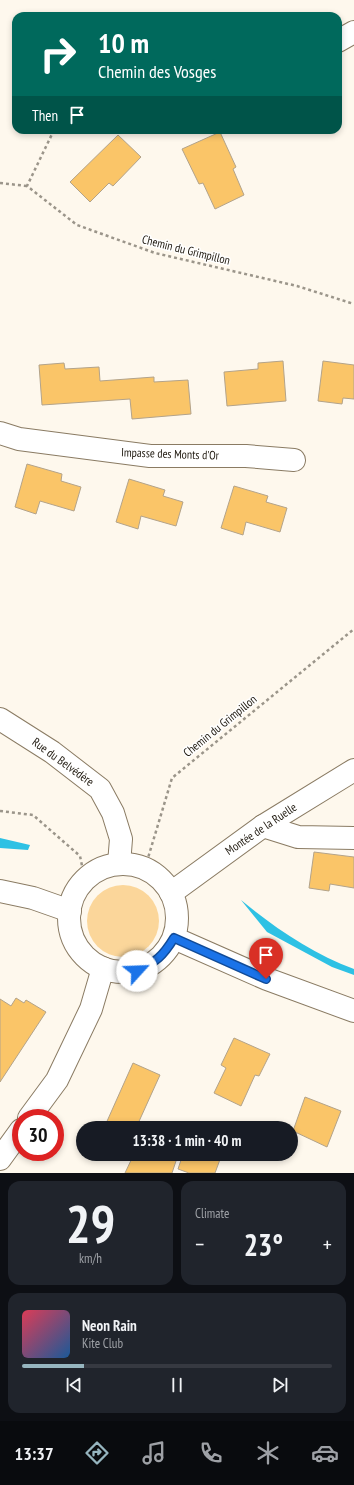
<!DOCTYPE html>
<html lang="en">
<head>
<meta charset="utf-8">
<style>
	:root { --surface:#171b24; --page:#20242c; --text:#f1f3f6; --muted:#9ea1a6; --line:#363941; --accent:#96b5bf }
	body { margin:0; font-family:"PT Sans Narrow",sans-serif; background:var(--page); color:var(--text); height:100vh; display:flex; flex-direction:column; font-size:15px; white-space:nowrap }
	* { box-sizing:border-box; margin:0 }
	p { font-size:13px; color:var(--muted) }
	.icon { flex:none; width:22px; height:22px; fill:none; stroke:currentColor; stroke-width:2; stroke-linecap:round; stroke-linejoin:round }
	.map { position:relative; height:1173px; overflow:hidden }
	.side { display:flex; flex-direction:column; gap:8px; padding:8px; background:#0d0f14; flex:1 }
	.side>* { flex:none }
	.guide { position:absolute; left:12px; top:12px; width:330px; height:122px; border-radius:12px; box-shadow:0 2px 6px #0003; background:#00695c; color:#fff; overflow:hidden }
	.speed { position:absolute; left:12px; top:1109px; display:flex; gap:8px; font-size:20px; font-weight:700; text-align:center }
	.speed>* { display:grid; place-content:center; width:52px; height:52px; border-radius:50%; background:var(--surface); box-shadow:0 2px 6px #0003; line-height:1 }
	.speed .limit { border:6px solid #d22; background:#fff; color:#111 }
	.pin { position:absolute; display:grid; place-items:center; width:34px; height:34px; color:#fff; margin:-41px -17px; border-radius:50% 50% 50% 0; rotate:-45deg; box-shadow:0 0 4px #0007 }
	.pin .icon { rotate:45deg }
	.me { position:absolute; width:44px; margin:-22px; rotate:65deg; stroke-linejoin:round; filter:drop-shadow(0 0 3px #0008) }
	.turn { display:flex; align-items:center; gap:14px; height:84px; padding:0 20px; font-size:18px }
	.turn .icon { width:52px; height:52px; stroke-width:2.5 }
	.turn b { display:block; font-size:28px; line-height:34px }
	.then { display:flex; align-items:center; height:38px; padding:0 20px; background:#0003; gap:8px; font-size:15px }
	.big { font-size:30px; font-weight:700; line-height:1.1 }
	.side .tile { flex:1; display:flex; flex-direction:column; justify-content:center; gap:6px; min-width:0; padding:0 14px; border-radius:12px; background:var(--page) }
	.side .dial { align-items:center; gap:0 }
	.dial b { font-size:52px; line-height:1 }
	.song { display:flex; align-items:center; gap:12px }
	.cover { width:48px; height:48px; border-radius:6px; background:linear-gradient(135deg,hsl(350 70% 55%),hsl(210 70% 35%)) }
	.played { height:4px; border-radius:2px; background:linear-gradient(90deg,var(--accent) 20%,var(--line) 20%) }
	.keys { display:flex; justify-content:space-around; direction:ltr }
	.heat { display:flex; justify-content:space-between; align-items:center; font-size:22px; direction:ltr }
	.side .tiles { flex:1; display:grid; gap:8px; grid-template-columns:1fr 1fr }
	.tile:last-child { grid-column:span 2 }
	.trip { position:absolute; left:76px; top:1121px; width:222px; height:40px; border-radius:20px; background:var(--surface); box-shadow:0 2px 6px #0003; font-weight:700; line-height:40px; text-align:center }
	.tabs { display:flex; height:64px; justify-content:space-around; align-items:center; background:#090b0e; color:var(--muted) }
	.tabs .icon { width:28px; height:28px }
	.tabs .selected { color:var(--accent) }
	.tabs b { font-size:18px; color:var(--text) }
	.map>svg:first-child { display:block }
</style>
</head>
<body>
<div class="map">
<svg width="354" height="1173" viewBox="0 0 354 1173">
	<rect width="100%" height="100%" fill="#fef8ed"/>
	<circle fill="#fbd69a" cx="123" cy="921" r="36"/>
	<g fill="#2ec1e4">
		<path d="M0,838L30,845L28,850L0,848Z"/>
		<path d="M241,900C275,928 313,954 354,969V975L332,967L267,932Z"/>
	</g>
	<g fill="#fac568" stroke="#b3a38a">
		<path d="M220,132L236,167L233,169L244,195L215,209L203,183L199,184L182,149Z"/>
		<path d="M118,135L141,157L113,186L109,183L90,202L70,182Z"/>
		<path d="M283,361L286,401L227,406L224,372L258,369V363Z"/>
		<path d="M323,361L354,365V399L343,398L342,404L318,401Z"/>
		<path d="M64,363L65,369L99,367L100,381L154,377V382L188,380L191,414L132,419L130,399L42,405L39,365Z"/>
		<path d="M27,464L62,474L61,481L81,487L74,511L40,501L36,514L15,507Z"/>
		<path d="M129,479L165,490L163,496L183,502L176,526L141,516L138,529L116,522Z"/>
		<path d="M234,486L268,496L266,502L287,508L280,532L246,522L243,535L221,528Z"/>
		<path d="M314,852L354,857V888L330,884L329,891L309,888Z"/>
		<path d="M16,998L24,1003L26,1000L46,1012L0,1082V999L11,1006Z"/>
		<path d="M234,1038L270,1054L259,1076L255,1075L241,1106L214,1093L226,1068L221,1065Z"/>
		<path d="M133,1063L160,1075L136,1128H104Z"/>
		<path d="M305,1097L341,1111L327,1147L293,1131Z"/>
		<path d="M134,1154H170L177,1158L172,1173H125Z"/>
		<path d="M183,1154H222L215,1173H189L178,1169Z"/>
	</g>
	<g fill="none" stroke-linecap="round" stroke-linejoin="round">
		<g stroke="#8a7b63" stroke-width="24">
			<g id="minor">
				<path d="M338,41L354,32"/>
				<path d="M0,433L19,439L150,456H246L294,460"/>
				<path d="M0,719L52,752L100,789L113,813L121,839L119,864"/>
				<path d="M263,826L298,837L354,838"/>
				<circle cx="123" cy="918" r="54"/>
				<path d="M0,891L33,898L70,911"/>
				<path d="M171,893L263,826L354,770"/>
				<path d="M174,938L267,979L354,1011"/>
				<path d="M29,1118L57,1080L91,1009L103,968"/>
				<path d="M0,1159L21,1130"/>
			</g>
		</g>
		<g stroke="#9b958a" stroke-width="2.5" stroke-dasharray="3 3" stroke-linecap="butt">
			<path d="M54,130L27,186L77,225L155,253L297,286L354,304"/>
			<path d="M0,183L27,186"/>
			<path d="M0,811L33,815L80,856L85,880"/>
			<path d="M145,868L172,778L354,629"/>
		</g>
		<use href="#minor" stroke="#fff" stroke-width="22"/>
	</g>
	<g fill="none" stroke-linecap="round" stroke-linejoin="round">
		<g stroke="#114b97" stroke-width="10">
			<path id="route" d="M137,971C156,962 163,956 174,938L266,979"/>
		</g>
		<use href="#route" stroke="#1a73e8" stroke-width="7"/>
	</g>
	<g text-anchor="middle" stroke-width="3" stroke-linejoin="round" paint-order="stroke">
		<g font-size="12" fill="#201a10" stroke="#fff">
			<text transform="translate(186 250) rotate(14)" y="4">Chemin du Grimpillon</text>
			<text transform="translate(170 454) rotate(2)" y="4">Impasse des Monts d'Or</text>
			<text transform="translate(220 726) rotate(-39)" y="4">Chemin du Grimpillon</text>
			<text transform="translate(63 762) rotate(36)" y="4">Rue du Belvédère</text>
			<text transform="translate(261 829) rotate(-34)" y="4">Montée de la Ruelle</text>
		</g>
	</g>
</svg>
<div class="speed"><div class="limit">30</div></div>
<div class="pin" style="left:266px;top:979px;background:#d93025"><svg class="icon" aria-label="arrive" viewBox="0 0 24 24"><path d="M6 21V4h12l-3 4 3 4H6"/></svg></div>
<svg class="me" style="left:137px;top:971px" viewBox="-20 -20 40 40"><circle r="19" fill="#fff"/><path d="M0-13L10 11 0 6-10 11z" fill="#1a73e8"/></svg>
<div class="trip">13:38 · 1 min · 40 m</div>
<div class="guide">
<div class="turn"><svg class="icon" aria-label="right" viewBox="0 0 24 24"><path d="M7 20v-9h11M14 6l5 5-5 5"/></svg><div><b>10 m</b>Chemin des Vosges</div></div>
<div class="then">Then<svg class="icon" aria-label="arrive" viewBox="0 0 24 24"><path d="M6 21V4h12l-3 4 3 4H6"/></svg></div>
</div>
</div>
<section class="side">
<div class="tiles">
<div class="tile dial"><b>29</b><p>km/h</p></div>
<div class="tile"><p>Climate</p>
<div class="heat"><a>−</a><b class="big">23°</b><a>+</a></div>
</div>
<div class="tile">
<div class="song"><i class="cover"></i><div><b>Neon Rain</b><p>Kite Club</p></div></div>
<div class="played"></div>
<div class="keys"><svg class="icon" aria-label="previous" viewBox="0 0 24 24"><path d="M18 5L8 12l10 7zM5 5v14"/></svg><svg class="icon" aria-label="pause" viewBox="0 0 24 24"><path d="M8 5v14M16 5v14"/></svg><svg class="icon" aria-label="next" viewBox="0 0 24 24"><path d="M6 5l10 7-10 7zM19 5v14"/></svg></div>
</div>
</div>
</section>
<nav class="tabs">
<b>13:37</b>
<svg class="icon selected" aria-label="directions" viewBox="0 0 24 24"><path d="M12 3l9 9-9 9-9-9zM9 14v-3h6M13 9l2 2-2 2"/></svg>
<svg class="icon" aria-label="music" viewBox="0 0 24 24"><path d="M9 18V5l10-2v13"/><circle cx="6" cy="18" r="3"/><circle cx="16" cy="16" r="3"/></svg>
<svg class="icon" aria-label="phone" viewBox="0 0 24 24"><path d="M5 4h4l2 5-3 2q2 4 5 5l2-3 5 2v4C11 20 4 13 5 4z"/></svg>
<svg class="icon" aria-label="climate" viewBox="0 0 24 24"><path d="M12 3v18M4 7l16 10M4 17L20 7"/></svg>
<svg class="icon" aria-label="car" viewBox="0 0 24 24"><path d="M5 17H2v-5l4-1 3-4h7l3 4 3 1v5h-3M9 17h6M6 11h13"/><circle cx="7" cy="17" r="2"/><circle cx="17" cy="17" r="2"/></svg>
</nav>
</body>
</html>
